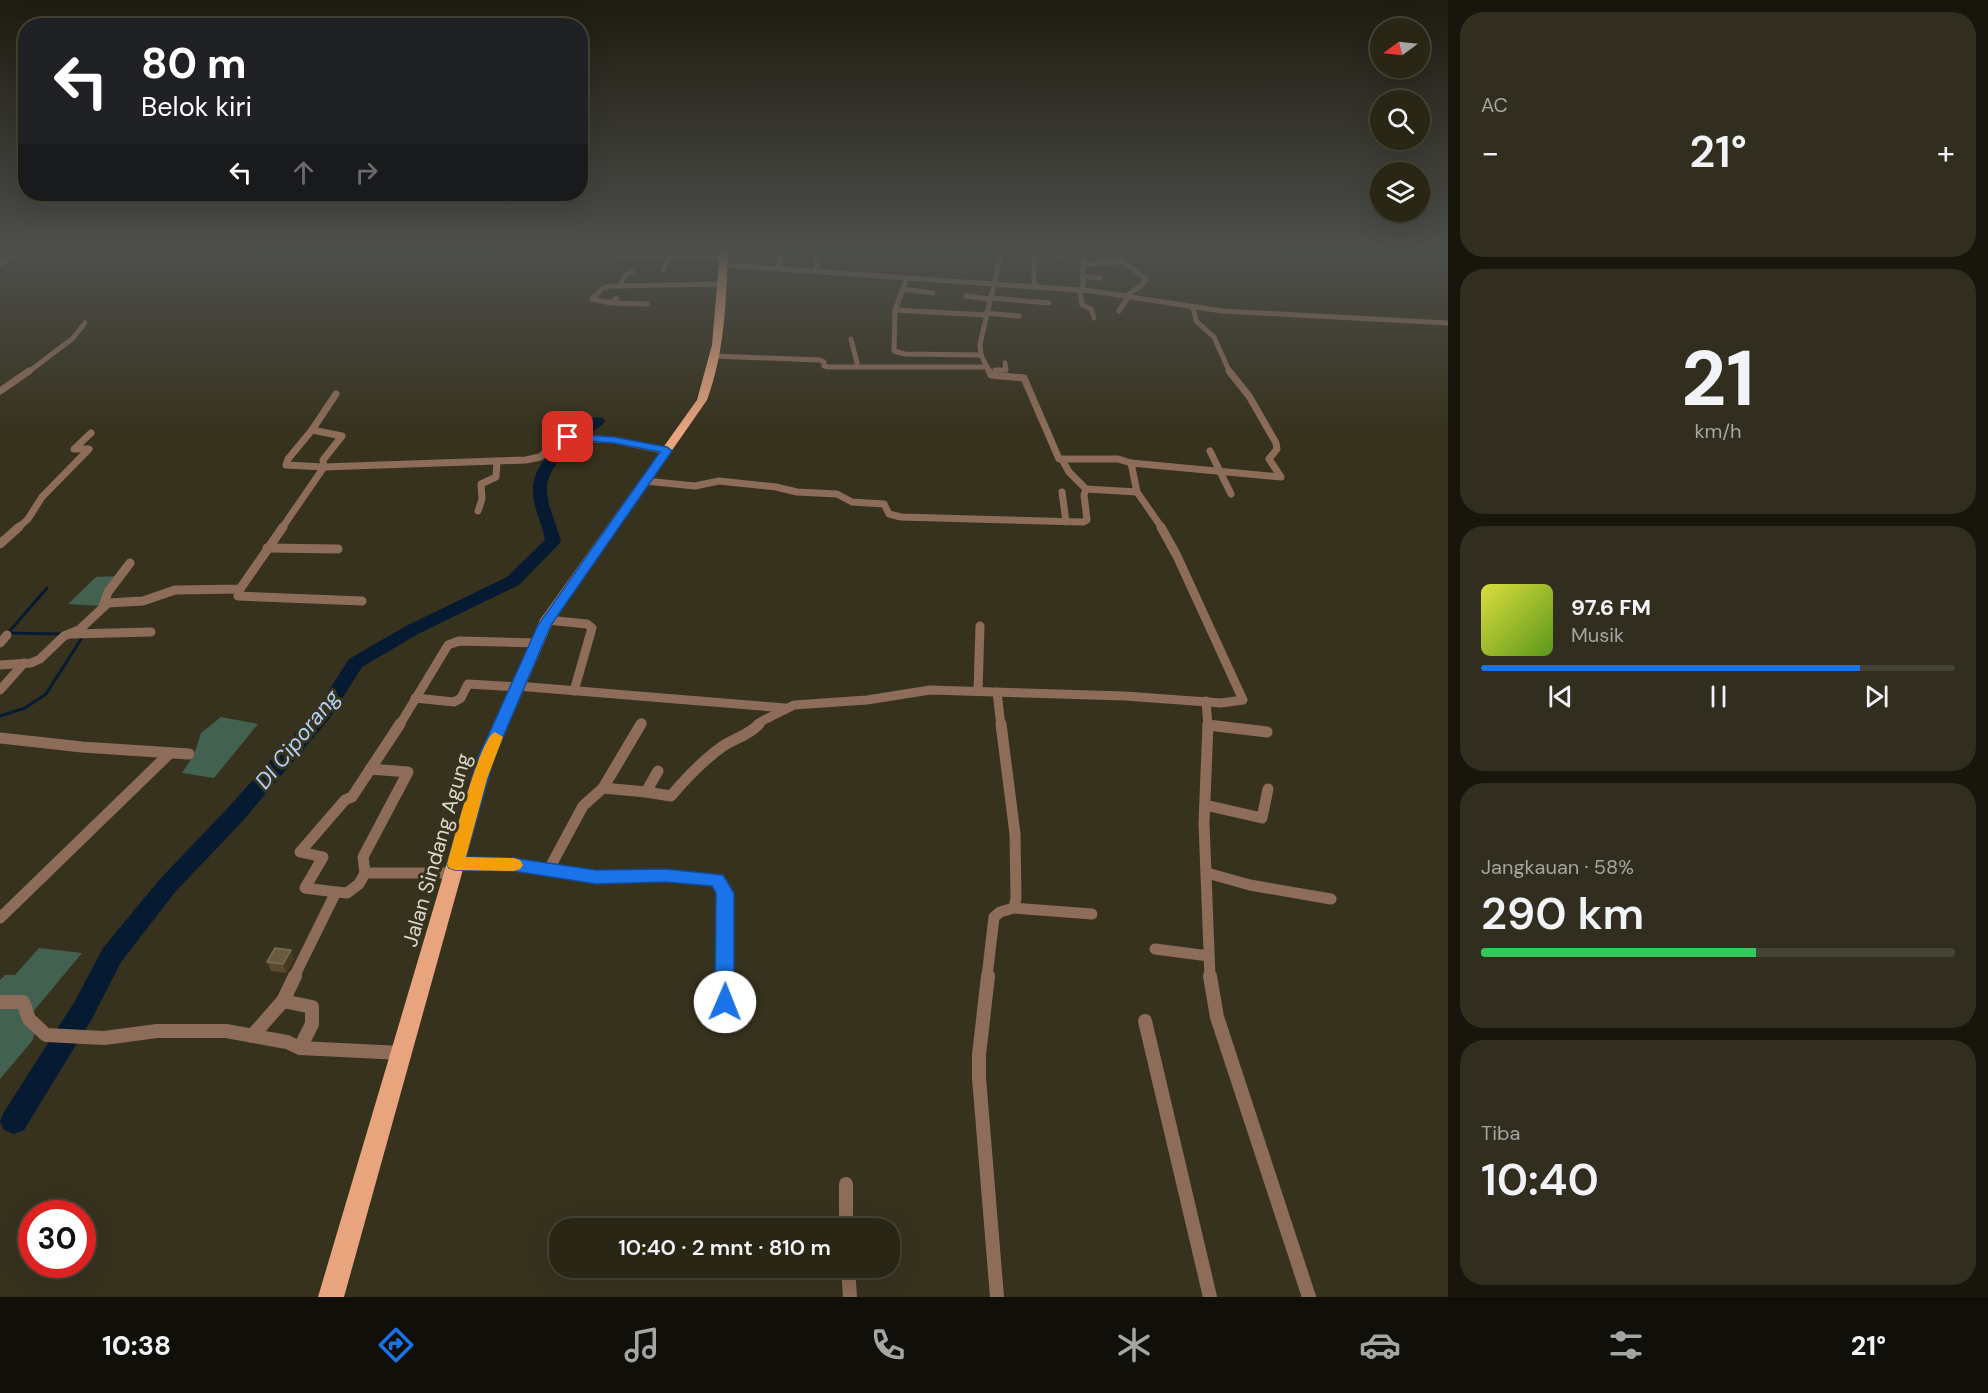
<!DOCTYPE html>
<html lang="id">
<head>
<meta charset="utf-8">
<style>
	:root { --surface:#292616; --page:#312e1f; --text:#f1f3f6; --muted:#a5a5a1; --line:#454335; --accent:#1a73e8 }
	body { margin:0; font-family:"DM Sans",sans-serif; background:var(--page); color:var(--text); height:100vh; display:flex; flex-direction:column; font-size:22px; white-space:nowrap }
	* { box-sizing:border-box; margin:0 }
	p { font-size:20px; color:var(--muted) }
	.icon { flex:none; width:33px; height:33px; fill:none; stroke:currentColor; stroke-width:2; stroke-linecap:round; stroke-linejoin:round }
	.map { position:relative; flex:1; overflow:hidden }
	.drawer { display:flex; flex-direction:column; gap:12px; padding:12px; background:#17150c; width:540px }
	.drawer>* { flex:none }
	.guide { position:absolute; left:18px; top:18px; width:570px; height:183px; border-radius:24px; box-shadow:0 6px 24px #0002,0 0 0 2px var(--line); background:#202124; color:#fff; overflow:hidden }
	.needle { width:39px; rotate:255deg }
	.tools { position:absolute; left:1370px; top:18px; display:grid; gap:12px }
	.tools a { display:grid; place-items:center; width:60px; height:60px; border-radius:50%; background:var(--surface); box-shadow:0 6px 24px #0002,0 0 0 2px var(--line); font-size:30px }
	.speed { position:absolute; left:18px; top:1200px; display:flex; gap:12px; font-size:30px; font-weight:700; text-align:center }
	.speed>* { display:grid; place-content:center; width:78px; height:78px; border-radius:50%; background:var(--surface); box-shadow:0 6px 24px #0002,0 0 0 2px var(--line); line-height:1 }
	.speed .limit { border:9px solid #d22; background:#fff; color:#111 }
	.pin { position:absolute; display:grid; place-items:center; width:51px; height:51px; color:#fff; margin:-26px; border-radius:12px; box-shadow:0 3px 9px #0006 }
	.me { position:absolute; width:66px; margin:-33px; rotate:1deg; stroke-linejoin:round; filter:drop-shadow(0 0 4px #0008) }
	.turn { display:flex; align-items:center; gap:21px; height:126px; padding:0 24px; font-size:27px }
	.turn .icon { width:78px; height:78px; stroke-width:2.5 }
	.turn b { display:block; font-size:42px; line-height:51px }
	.lanes { display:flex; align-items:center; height:57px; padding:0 24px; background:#0003; justify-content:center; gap:30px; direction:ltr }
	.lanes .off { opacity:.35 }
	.big { font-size:45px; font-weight:600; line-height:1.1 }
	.drawer .tile { flex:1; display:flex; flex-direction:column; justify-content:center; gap:9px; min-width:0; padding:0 21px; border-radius:24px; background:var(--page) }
	.drawer .dial { align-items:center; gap:0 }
	.dial b { font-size:78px; line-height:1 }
	.song { display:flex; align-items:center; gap:18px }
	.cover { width:72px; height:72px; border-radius:9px; background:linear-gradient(135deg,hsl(60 70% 55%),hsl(90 70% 35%)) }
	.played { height:6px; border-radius:3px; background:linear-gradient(90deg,var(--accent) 80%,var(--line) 80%) }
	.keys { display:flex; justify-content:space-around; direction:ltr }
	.heat { display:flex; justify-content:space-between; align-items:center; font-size:33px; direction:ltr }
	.charge { height:9px; border-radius:4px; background:linear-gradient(90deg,#34c759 58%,var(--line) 0) }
	.trip { position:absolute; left:549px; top:1218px; width:351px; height:60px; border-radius:24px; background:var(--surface); box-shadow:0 6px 24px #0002,0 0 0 2px var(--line); font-weight:600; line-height:60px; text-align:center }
	.tabs { display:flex; height:96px; justify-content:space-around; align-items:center; background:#100f09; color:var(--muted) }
	.tabs .icon { width:42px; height:42px }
	.tabs .active { color:var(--accent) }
	.tabs b { font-size:27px; color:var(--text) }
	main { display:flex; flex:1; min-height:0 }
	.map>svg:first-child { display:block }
</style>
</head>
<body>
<main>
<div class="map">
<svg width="1448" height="1297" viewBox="0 0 1448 1297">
	<rect width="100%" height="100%" fill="#37321e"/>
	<g fill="#426151">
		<path d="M118,576L101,606L68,604L96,577Z"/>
		<path d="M221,717L258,724L214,778L182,773L194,755L201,733Z"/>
		<path d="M39,948L82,953L32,1013L0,1000V980L5,975H15Z"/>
		<path d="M20,1004L35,1033L32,1041L0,1079V1005Z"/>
	</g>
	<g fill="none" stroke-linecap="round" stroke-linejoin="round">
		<g stroke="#061b32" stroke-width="3">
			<path d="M47,588L8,633L61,634"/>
			<path d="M0,716L25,708L46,694L83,636"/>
		</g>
		<path fill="#061b32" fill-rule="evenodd" d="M598,417L603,418L605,421L603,424C582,440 546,461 547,491C548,508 557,525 561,541L559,544L519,585L418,634L362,667L330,718L240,824L176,891L121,962L93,1017L24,1130L14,1134L4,1130L0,1121L4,1112L75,1001L103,948L160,879L224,812L316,710L349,659L406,626L507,577L545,540C542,524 533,507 533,491C532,458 571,435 593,418Z"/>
		<g stroke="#8d6c59" stroke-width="5">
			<path d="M755,250L781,255L778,269"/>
			<path d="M1034,250V287"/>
			<path d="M1055,250L1061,258"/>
			<path d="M1090,250L1083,251V286L1080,290L1082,305L1091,309L1094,318"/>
			<path d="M1112,250L1118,258L1146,279L1142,285L1126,296"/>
			<path d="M1001,251L1017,252"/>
			<path d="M615,255L724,258"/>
			<path d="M815,257L818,263L815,272"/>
			<path d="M0,264L24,250"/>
			<path d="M1084,264L1123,262"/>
			<path d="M724,265L1092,291L1222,311L1448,323"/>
			<path d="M663,270L670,256"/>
			<path d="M1082,276L1100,278"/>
			<path d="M907,278L895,310L894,351L905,354L981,355"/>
			<path d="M619,286L626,275L632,272"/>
			<path d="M902,289L933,293"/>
			<path d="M966,296L990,299"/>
			<path d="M617,298L611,303L647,304"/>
			<path d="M991,298L1049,303"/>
			<path d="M611,303L592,299L603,288L610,286L722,284"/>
			<path d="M1193,307L1196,321L1214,337L1230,373"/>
			<path d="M895,310L986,315"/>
			<path d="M1119,311L1129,296"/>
			<path d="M986,313L1019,316"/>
			<path d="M851,339L858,367"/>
			<path d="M714,356L820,360L824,362V366L829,367H987"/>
			<path d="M995,370H1006L1005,363"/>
			<path d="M27,373L72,339L85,323"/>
			<path d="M990,373L981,355L980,344L1002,250"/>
		</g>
		<g stroke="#8d6c59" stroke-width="7">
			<path d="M989,371L991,375L1024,378L1059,459H1118L1131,463"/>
			<path d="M0,391L29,371"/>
			<path d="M312,430L342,436L323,460L324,467L286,465L288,459Z"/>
			<path d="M312,430L336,394"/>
			<path d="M1210,451L1231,494"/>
			<path d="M1063,461L1069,472L1086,489"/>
			<path d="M645,481L695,486L719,481L776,487L797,492L837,494L852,502L884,504L889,514L901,517L1083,522L1087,520L1084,495L1086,489L1137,492L1131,463L1281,477L1269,459L1277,449L1276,443L1249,396L1229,371"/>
			<path d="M1062,492L1066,522"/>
			<path d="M1137,492L1162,528"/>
			<path d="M478,511L482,499L481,484L496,477L497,461"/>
			<path d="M18,528L28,519L42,497L89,449H74L91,433"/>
			<path d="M282,528L324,467L526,460L540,457L559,441L568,437L614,440L667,451"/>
		</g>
		<g stroke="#8d6c59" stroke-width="9">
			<path d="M0,544L19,527"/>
			<path d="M267,548L338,549"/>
			<path d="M240,589L238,596L362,601"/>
			<path d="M103,606L108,592L130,563"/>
			<path d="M547,620L587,624L592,628L574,691"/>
			<path d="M72,634L151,632"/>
			<path d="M0,643L7,635"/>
			<path d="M0,665L31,663L40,659L64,636L79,630L108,603L143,601L175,590L240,589L283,527"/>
			<path d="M517,686L785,708"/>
			<path d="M0,690L24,663"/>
			<path d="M978,691L980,626"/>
			<path d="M997,692L1001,726"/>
			<path d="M415,698L454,702L461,698L468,684L517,687"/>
			<path d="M1206,701L1208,726"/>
			<path d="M1208,725L1215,726"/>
			<path d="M399,726L448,645L459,641L537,643"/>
			<path d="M640,726L642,723"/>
			<path d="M758,726L762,721L794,705L867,700L930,690L1125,696L1221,703L1243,700L1177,556L1161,527"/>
		</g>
		<g stroke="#8d6c59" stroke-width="11">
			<path d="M1208,724L1204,823L1210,977"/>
			<path d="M1208,725L1267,732"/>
			<path d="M0,738L82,747L189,754"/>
			<path d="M603,788L646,792L658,771"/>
			<path d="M646,792L671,796C687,777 702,761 723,746C735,738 748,736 759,724"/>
			<path d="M1205,805L1262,818L1268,789"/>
			<path d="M455,864L513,865L595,877L665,876L717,880L725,893V977"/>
			<path d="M549,869L583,806L603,788L641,724"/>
			<path d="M365,873L363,857L408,772L370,769"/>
			<path d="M1207,873L1250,885L1331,899"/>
			<path d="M336,892L305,888L323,857L300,852L345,800L352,797L400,724"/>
			<path d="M1014,908L1092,914"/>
			<path d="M0,918L170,753"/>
			<path d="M1155,949L1209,956"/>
			<path d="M294,977L336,892L347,893L359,884L365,873H454"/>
			<path d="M987,977L994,917L1000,912L1014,908L1016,898L1015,834L1001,724"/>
		</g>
		<g stroke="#8d6c59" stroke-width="14">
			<path d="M725,976V1002"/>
			<path d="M988,976L979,1055V1078L997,1297"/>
			<path d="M1210,976L1217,1017L1309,1297"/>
			<path d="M283,1001L312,1007V1024L300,1048"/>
			<path d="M0,1002H23L29,1019L46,1035L104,1038L157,1031H226L287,1042L300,1048L401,1053"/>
			<path d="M1145,1021L1210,1297"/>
			<path d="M252,1036L283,1001L295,976"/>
			<path d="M846,1184V1228"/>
			<path d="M848,1268L850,1297"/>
		</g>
		<path fill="#e7a47d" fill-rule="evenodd" d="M720,250H728C726,301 725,351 707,400L554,620L494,758L344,1297H318L478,758L540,620L697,400L712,345Z"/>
	</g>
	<path fill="#5c4a2c" d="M291,950L294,959L286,973L271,971L267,962Z"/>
	<path fill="#473a1f" d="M291,950L294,959L286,973L283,964Z"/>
	<path fill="#69593d" stroke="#7b6d53" stroke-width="1.5" d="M275,948L291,950L283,964L267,962Z"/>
	<linearGradient id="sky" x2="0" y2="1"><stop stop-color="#1e1c10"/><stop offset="0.58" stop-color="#4d4f4c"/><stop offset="1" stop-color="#4d4f4c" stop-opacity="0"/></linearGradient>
	<rect width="1448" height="432" fill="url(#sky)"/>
	<path fill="#1a73e8" stroke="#114b97" stroke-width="1.5" d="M568,434L614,437L667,447L672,451L551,625L494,758L466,857L513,858L596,870L666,869L723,875L734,893V1002L732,1008L725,1011L718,1008L715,1002L716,893L712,886L666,882L596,884L513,871L455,870L449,868L447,864L478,758L538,625L660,452L614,443L564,439V435Z"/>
	<path fill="#f59e0b" d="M495,732L503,737L487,779L466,857L514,858L520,860L523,865L520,869L514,871L455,870L449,868L447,864C453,843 480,737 495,732Z"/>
	<g text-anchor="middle" stroke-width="6" stroke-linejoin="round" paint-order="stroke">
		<g font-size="21" fill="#dad7cb" stroke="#37321e">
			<text transform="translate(437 850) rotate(-74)" y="7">Jalan Sindang Agung</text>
		</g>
		<g font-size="22" font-style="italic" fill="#b0d2f9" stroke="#37321e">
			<text transform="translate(297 739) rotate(-51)" y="8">DI Ciporang</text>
		</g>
	</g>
</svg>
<div class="tools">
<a><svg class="needle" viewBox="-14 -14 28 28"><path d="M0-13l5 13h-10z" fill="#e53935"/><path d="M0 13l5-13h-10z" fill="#a5a5a1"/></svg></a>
<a><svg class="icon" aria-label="search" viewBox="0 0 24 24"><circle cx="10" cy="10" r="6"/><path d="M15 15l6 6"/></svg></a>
<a><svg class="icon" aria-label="layers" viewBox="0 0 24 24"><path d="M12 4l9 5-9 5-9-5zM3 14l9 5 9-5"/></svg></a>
</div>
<div class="speed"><div class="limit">30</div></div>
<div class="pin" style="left:568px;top:437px;background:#d93025"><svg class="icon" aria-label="arrive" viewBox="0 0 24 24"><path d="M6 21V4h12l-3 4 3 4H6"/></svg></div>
<svg class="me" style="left:725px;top:1002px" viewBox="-20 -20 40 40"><circle r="19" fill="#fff"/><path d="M0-13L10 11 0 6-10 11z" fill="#1a73e8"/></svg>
<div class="trip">10:40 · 2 mnt · 810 m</div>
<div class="guide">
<div class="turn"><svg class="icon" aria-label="left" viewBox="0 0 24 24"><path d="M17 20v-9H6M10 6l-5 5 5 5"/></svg><div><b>80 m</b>Belok kiri</div></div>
<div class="lanes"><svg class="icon" aria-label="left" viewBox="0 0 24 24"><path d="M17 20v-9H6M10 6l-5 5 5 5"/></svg><svg class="icon off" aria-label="ahead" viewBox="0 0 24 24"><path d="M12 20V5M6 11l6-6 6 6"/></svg><svg class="icon off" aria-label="right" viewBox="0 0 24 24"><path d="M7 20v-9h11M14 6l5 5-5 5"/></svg></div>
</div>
</div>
<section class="drawer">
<div class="tile"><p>AC</p>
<div class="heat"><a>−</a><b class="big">21°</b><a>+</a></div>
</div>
<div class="tile dial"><b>21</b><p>km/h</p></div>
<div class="tile">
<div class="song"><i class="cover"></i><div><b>97.6 FM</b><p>Musik</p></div></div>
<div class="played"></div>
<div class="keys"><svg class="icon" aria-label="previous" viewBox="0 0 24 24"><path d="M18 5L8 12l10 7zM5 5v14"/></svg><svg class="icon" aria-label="pause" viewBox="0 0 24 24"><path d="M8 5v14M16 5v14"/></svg><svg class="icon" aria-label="next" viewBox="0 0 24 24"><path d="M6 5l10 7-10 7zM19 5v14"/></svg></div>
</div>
<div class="tile"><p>Jangkauan · 58%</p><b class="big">290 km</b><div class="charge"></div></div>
<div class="tile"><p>Tiba</p><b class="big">10:40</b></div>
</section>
</main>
<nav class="tabs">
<b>10:38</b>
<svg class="icon active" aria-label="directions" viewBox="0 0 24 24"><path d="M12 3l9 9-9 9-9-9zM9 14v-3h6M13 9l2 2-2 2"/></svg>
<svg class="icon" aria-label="music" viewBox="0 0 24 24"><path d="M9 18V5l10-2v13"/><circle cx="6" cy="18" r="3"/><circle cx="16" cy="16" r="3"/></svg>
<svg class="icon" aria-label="phone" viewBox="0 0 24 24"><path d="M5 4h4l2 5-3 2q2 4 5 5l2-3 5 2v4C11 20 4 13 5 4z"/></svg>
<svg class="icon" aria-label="climate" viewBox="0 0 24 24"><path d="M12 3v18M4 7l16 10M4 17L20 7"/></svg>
<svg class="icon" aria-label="car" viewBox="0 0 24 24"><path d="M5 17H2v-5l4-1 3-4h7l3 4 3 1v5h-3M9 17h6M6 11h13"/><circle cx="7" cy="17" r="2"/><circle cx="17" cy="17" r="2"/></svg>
<svg class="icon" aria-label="filters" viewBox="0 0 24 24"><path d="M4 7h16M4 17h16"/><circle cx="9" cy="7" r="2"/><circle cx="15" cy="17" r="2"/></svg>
<b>21°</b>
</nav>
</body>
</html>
